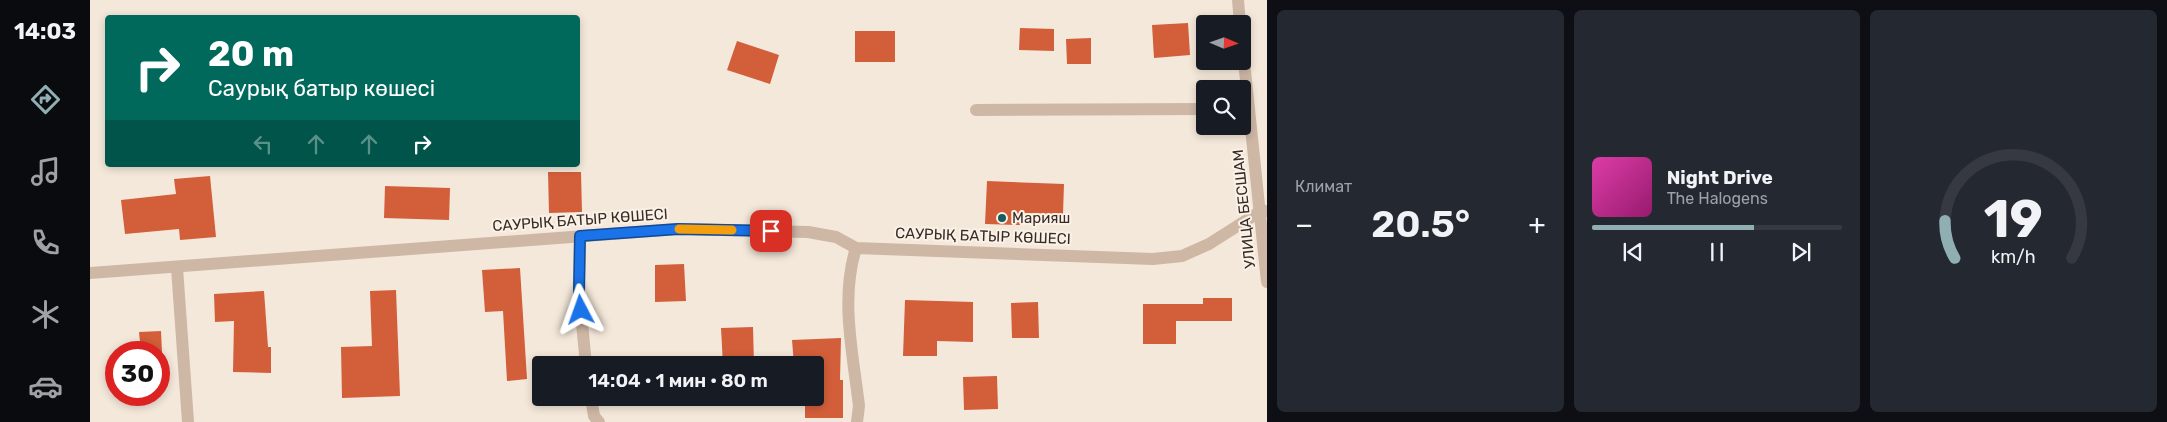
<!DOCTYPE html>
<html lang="ru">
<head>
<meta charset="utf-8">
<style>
	:root { --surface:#171b24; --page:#242831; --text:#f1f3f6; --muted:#9ea1a6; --line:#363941; --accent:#8fafb2 }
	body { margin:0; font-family:Rubik,sans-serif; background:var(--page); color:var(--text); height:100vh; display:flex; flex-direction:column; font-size:19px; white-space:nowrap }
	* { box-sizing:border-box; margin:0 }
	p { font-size:16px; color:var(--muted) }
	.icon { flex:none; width:28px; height:28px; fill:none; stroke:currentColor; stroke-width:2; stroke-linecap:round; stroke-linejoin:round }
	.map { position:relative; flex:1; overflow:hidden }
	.sheet { display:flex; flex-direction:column; gap:10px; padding:10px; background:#0d0f14; width:900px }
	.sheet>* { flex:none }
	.banner { position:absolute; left:15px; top:15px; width:475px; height:152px; border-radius:5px; box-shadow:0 2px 8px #0003; background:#00695c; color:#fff; overflow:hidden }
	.needle { width:32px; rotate:92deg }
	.buttons { position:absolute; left:1106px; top:15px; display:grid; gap:10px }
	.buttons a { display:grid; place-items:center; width:55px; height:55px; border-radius:5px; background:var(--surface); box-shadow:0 2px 8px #0003; font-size:25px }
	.speed { position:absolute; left:15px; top:341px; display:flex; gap:10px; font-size:25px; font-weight:700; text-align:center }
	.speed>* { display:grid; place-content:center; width:65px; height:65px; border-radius:50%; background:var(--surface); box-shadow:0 2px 8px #0003; line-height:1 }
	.speed .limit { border:8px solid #d22; background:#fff; color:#111 }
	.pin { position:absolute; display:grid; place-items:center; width:42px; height:42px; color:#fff; margin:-21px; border-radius:10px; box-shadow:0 2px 8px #0006 }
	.me { position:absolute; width:55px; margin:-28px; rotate:356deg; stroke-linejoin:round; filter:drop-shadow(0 0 4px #0008) }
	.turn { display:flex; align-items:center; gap:18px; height:105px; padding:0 20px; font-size:22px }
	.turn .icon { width:65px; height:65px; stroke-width:2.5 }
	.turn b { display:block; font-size:35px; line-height:42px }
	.lanes { display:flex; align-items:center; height:48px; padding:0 20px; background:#0003; justify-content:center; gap:25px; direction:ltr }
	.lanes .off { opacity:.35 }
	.big { font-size:38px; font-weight:600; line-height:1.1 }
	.sheet .card { flex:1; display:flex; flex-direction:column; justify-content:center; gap:8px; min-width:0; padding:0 18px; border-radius:8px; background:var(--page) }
	.sheet .dial { align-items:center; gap:0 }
	.dial svg { height:130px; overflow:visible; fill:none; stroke:var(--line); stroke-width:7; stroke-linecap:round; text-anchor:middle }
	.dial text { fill:var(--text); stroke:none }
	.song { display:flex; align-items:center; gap:15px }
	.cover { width:60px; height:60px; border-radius:8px; background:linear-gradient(135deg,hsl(320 70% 55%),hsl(320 70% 35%)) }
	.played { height:5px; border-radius:2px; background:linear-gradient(90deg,var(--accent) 65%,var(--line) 65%) }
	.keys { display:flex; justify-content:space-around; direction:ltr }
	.heat { display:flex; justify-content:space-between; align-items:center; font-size:28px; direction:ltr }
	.sheet .tiles { flex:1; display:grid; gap:10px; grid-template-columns:repeat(3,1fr) }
	.trip { position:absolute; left:442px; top:356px; width:292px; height:50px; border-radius:5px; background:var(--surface); box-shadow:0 2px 8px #0003; font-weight:600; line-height:50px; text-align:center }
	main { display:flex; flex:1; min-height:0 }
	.tab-bar { display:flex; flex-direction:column; width:90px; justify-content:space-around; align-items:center; background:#090b0e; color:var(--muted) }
	.tab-bar .icon { width:35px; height:35px }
	.tab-bar .current { color:var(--accent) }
	.tab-bar b { font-size:22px; color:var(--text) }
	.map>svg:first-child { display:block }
</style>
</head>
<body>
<main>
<nav class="tab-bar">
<b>14:03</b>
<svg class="icon current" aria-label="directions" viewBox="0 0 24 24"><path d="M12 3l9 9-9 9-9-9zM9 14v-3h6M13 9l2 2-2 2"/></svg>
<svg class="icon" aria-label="music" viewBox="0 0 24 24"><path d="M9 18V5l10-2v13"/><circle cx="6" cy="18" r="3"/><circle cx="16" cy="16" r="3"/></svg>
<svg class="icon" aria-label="phone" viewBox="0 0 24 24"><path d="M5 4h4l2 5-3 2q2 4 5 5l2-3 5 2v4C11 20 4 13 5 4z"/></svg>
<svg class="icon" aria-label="climate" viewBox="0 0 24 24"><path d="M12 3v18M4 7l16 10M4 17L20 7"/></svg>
<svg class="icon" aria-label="car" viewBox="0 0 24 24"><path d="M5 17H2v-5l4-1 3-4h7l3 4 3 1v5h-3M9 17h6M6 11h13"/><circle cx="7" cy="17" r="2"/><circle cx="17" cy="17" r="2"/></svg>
</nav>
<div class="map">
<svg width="1177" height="422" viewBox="0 0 1177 422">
	<rect width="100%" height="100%" fill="#f4e8da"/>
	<g fill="#d35e3a">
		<path d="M1098,23L1100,55L1064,58L1062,25Z"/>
		<path d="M930,28L964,29V51L929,50Z"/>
		<rect x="765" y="31" width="40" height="31"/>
		<path d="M1001,38V64H977L976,39Z"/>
		<path d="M647,41L689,55L680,84L637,70Z"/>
		<path d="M458,172H491L492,212L459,213Z"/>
		<path d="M120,176L126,237L90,240L89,229L35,234L31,200L86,194L84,179Z"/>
		<path d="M897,181L974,184L973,214L931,213L930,225L895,224Z"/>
		<path d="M295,186L360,188L359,220L294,218Z"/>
		<path d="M594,264L596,301L565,302V265Z"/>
		<path d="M430,268L437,379L417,381L413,311L395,312L392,270Z"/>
		<path d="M306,290L310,396L252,398L251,347L282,346L280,291Z"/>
		<path d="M174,291L178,347H181V373L143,372L144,321L125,322L124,294Z"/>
		<path d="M1113,298H1142V321H1086V344H1053V304H1113Z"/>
		<path d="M815,300L883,302V342L847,341V356H813Z"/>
		<path d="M948,302L949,338H922L921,303Z"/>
		<path d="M663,327L664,365H633L631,328Z"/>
		<path d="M71,331L72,352H51L49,332Z"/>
		<path d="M751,338L750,380H753V418H715V398H726V365H704L702,340Z"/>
		<path d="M907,376L908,409L874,410L873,377Z"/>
	</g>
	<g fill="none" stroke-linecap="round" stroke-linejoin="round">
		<g stroke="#ceb7a5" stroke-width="12">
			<path d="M1148,0L1150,24"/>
			<path d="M1152,42L1177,282"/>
			<path d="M886,110L1115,109"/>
			<path d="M490,236L489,292L496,365"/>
			<path d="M766,248C750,299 763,354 769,406L767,422"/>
			<path d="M87,268L98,422"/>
			<path d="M0,273L588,229L718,232L746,237L766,248L1063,259L1092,256L1119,244L1171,211H1177"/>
			<path d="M501,398L504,416L509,422"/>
		</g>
	</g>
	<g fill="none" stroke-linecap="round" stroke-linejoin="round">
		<g stroke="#114b97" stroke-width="12">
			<path id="route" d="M491,310L489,292L490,236L588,229L681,231"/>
		</g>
		<use href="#route" stroke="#1a73e8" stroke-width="9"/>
		<path stroke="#f59e0b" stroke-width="9" d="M589,229L642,230"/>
	</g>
	<circle fill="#185b5f" stroke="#fbf2e7" stroke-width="2" cx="912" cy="218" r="5"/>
	<g text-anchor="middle" stroke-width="4" stroke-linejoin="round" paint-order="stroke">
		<g font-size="15" fill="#392c27" stroke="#fbf2e7">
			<text transform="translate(1154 209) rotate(-96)" y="5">УЛИЦА БЕСШАМ</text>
			<text transform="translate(490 220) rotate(-4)" y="5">САУРЫҚ БАТЫР КӨШЕСІ</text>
			<text transform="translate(893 236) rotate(2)" y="5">САУРЫҚ БАТЫР КӨШЕСІ</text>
		</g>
		<g font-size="15" fill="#392c27" stroke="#fbf2e7" text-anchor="start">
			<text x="922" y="223">Марияш</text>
		</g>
	</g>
</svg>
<div class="buttons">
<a><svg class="needle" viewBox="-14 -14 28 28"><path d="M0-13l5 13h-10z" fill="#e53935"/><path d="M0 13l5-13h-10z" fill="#9ea1a6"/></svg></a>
<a><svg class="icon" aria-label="search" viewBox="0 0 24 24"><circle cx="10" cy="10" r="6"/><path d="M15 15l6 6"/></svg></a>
</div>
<div class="speed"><div class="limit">30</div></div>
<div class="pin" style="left:681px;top:231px;background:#d93025"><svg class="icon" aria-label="arrive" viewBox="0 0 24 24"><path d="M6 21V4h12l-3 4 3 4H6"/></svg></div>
<svg class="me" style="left:491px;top:310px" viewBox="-20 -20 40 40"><path d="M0-17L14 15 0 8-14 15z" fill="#1a73e8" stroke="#fff" stroke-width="4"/></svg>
<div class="trip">14:04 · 1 мин · 80 m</div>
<div class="banner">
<div class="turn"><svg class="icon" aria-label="right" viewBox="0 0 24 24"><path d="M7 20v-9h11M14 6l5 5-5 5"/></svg><div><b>20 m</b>Саурық батыр көшесі</div></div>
<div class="lanes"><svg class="icon off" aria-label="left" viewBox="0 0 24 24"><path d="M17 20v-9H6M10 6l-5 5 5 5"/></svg><svg class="icon off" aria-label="ahead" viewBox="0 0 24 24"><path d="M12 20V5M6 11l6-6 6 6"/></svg><svg class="icon off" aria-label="ahead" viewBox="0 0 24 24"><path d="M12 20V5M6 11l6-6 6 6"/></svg><svg class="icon" aria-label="right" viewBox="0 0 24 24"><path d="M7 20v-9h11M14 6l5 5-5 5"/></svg></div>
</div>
</div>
<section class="sheet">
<div class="tiles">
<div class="card"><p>Климат</p>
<div class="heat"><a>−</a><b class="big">20.5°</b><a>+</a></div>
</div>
<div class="card">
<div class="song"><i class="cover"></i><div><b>Night Drive</b><p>The Halogens</p></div></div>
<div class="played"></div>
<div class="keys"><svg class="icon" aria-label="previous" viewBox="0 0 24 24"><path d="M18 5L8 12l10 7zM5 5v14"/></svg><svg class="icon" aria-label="pause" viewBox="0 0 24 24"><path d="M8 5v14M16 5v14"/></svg><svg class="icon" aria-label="next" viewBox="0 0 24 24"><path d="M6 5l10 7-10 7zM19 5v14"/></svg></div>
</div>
<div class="card dial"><svg viewBox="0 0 100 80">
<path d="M14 69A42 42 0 1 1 86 69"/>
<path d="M14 69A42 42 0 0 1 8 46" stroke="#8fafb2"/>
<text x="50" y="56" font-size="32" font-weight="700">19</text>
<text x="50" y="72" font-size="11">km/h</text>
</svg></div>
</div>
</section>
</main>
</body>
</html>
